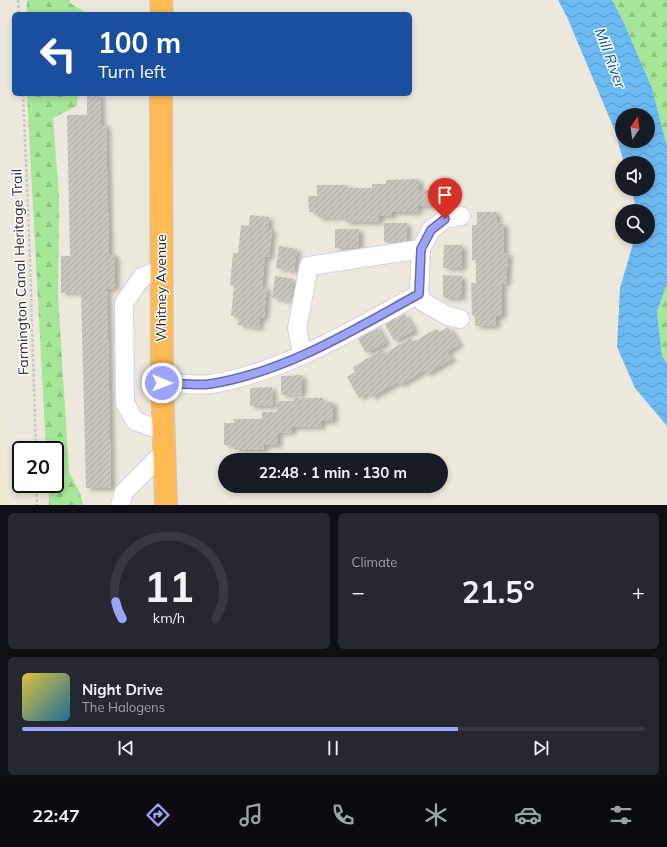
<!DOCTYPE html>
<html lang="en">
<head>
<meta charset="utf-8">
<style>
	:root { --surface:#171b24; --page:#242831; --text:#f1f3f6; --muted:#9ea1a6; --line:#363941; --accent:#9da2fa }
	body { margin:0; font-family:Mulish,sans-serif; background:var(--page); color:var(--text); height:100vh; display:flex; flex-direction:column; font-size:15px; white-space:nowrap }
	* { box-sizing:border-box; margin:0 }
	p { font-size:13px; color:var(--muted) }
	.icon { flex:none; width:22px; height:22px; fill:none; stroke:currentColor; stroke-width:2; stroke-linecap:round; stroke-linejoin:round }
	.map { position:relative; height:505px; overflow:hidden }
	.side { display:flex; flex-direction:column; gap:8px; padding:8px; background:#0d0f14; flex:1 }
	.side>* { flex:none }
	.hud { position:absolute; left:12px; top:12px; width:400px; height:84px; border-radius:6px; box-shadow:0 2px 6px #0003; background:#1a4fa0; color:#fff; overflow:hidden }
	.needle { width:26px; rotate:13deg }
	.fabs { position:absolute; left:615px; top:108px; display:grid; gap:8px }
	.fabs a { display:grid; place-items:center; width:40px; height:40px; border-radius:50%; background:var(--surface); box-shadow:0 2px 6px #0003; font-size:20px }
	.speed { position:absolute; left:12px; top:441px; display:flex; gap:8px; font-size:20px; font-weight:700; text-align:center }
	.speed>* { display:grid; place-content:center; width:52px; height:52px; border-radius:50%; background:var(--surface); box-shadow:0 2px 6px #0003; line-height:1 }
	.speed .limit { border:2px solid #111; border-radius:6px; background:#fff; color:#111 }
	.pin { position:absolute; display:grid; place-items:center; width:34px; height:34px; color:#fff; margin:-41px -17px; border-radius:50% 50% 50% 0; rotate:-45deg; box-shadow:0 0 4px #0007 }
	.pin .icon { rotate:45deg }
	.me { position:absolute; width:44px; margin:-22px; rotate:91deg; stroke-linejoin:round; filter:drop-shadow(0 0 3px #0008) }
	.turn { display:flex; align-items:center; gap:14px; height:84px; padding:0 20px; font-size:18px }
	.turn .icon { width:52px; height:52px; stroke-width:2.5 }
	.turn b { display:block; font-size:28px; line-height:34px }
	.big { font-size:30px; font-weight:700; line-height:1.1 }
	.side .tile { flex:1; display:flex; flex-direction:column; justify-content:center; gap:6px; min-width:0; padding:0 14px; border-radius:6px; background:var(--page) }
	.side .dial { align-items:center; gap:0 }
	.dial svg { height:104px; overflow:visible; fill:none; stroke:var(--line); stroke-width:7; stroke-linecap:round; text-anchor:middle }
	.dial text { fill:var(--text); stroke:none }
	.song { display:flex; align-items:center; gap:12px }
	.cover { width:48px; height:48px; border-radius:6px; background:linear-gradient(135deg,hsl(50 70% 55%),hsl(200 70% 35%)) }
	.played { height:4px; border-radius:2px; background:linear-gradient(90deg,var(--accent) 70%,var(--line) 70%) }
	.keys { display:flex; justify-content:space-around; direction:ltr }
	.heat { display:flex; justify-content:space-between; align-items:center; font-size:22px; direction:ltr }
	.side .tiles { flex:1; display:grid; gap:8px; grid-template-columns:1fr 1fr }
	.tile:last-child { grid-column:span 2 }
	.trip { position:absolute; left:218px; top:453px; width:230px; height:40px; border-radius:20px; background:var(--surface); box-shadow:0 2px 6px #0003; font-weight:700; line-height:40px; text-align:center }
	.dock { display:flex; height:64px; justify-content:space-around; align-items:center; background:#090b0e; color:var(--muted) }
	.dock .icon { width:28px; height:28px }
	.dock .on { color:var(--accent) }
	.dock b { font-size:18px; color:var(--text) }
	.map>svg:first-child { display:block }
</style>
</head>
<body>
<div class="map">
<svg width="667" height="505" viewBox="0 0 667 505">
	<defs>
		<pattern id="forest-firs" width="22" height="20" patternUnits="userSpaceOnUse"><rect width="22" height="20" fill="#a5e697"/><path d="M5 1l3.5 6h-7zM16 11l3.5 6h-7z" fill="#8ec582"/></pattern>
		<pattern id="water-waves" width="16" height="10" patternUnits="userSpaceOnUse"><rect width="16" height="10" fill="#6cbaf3"/><path d="M0 5q4-4 8 0t8 0" fill="none" stroke="#5997c5"/></pattern>
		<pattern id="building-hatch" width="6" height="6" patternUnits="userSpaceOnUse"><rect width="6" height="6" fill="#c8c5bc"/><path d="M-1 1l2-2M0 6l6-6M5 7l2-2" fill="none" stroke="#aca9a2"/></pattern>
		<filter id="shadow"><feDropShadow dx="4.5" dy="2.5" stdDeviation="2" flood-color="#0004"/></filter>
	</defs>
	<rect width="100%" height="100%" fill="#ede8dc"/>
	<path fill="#efe9cb" d="M0,394L7,505H0Z"/>
	<g fill="url(#forest-firs)">
		<path d="M28,0H70V3L88,14H26L27,2Z"/>
		<path d="M612,0H667V147L652,88L623,21Z"/>
		<path d="M27,94H78L77,106L53,118L59,198L58,296L69,472L80,493L83,505H49L48,484H55V450H46Z"/>
		<path d="M667,283V363L662,356L657,312Z"/>
	</g>
	<path fill="url(#water-waves)" fill-rule="evenodd" d="M558,0H612L623,21L652,88L667,147V283L657,312L662,356L667,363V426L635,388L617,347L620,288L635,237H648V211H637L631,189H648V163H624L615,131L567,17ZM622,115H648V141H622Z"/>
	<g fill="url(#building-hatch)" filter="url(#shadow)">
		<path d="M87,94H100L101,124H106L109,254H115V288L107,289L111,488H86L81,292L61,293V256H70L67,115H87Z"/>
		<path d="M419,179V190H440L441,206H418V212H392V216H379V222H345L344,217L318,218V212H309L308,196H317V185H347V188H372V184H386V180Z"/>
		<path d="M477,212H497V223L504,224V253L508,254L506,284L502,283V316H496V326H475V317L472,315L471,283H476V260H472V225H477Z"/>
		<path d="M250,215L269,217L268,229H272L269,257L265,256L262,287H267L264,317L260,318L259,328L238,325L239,317L231,316L234,286L230,285L233,253H238L241,225L249,226Z"/>
		<rect x="384" y="223" width="23" height="19"/>
		<rect x="335" y="229" width="24" height="19"/>
		<path d="M444,245H462V268H443Z"/>
		<path d="M279,246L297,249L294,271L276,268Z"/>
		<path d="M443,275L462,276L461,298H443Z"/>
		<path d="M275,276L294,279L291,301L272,298Z"/>
		<path d="M405,314L414,331L394,341L385,324Z"/>
		<path d="M376,325L386,343L366,353L356,336Z"/>
		<path d="M448,327L459,344L447,352L452,359L426,374L425,370L400,385L398,382L371,397L368,392L359,398L347,377L355,372L353,367L383,349L385,353L411,338L413,342L436,329L440,332Z"/>
		<path d="M302,375V394L281,395V376Z"/>
		<path d="M272,387L273,406H250V388Z"/>
		<path d="M294,398H323V402H333V421H321V427H292V432L278,433V445H264V450H235V445H224V423H235L233,419H262V412H277V401H294Z"/>
	</g>
	<g fill="none" stroke-linecap="round" stroke-linejoin="round">
		<g stroke="#d1d2e4" stroke-width="20">
			<g id="minor">
				<path d="M421,249L431,230L445,219L461,216"/>
				<path d="M161,270L142,277L124,303L125,403L135,421L164,431"/>
				<path d="M419,294L423,302L448,316L460,319"/>
				<path d="M162,383C177,383 196,386 211,384C285,372 354,329 419,294L421,249L309,266L297,328L302,354"/>
				<path d="M120,505L124,492L164,452"/>
			</g>
		</g>
		<g stroke="#c8c8c8" stroke-width="24">
			<g id="highway">
				<path d="M161,0L162,14"/>
				<path d="M161,94L162,383L166,505"/>
			</g>
		</g>
		<g stroke="#c8c8c8" stroke-width="2.5" stroke-dasharray="3 2" stroke-linecap="butt">
			<path d="M18,0L19,14"/>
			<path d="M23,94L29,232L36,450"/>
			<path d="M36,484L37,505"/>
		</g>
		<use href="#minor" stroke="#fff" stroke-width="18"/>
		<use href="#highway" stroke="#ffb955" stroke-width="22"/>
	</g>
	<g fill="none" stroke-linecap="round" stroke-linejoin="round">
		<g stroke="#6669a2" stroke-width="10">
			<path id="route" d="M162,383C176,383 197,386 210,384C286,372 353,330 419,294L421,249L431,230L445,219"/>
		</g>
		<use href="#route" stroke="#9da2fa" stroke-width="7"/>
	</g>
	<g text-anchor="middle" stroke-width="3" stroke-linejoin="round" paint-order="stroke">
		<g font-size="14" fill="#2b2b2b" stroke="#fff">
			<text transform="translate(20 272) rotate(-92)" y="5">Farmington Canal Heritage Trail</text>
			<text transform="translate(161 288) rotate(-90)" y="5">Whitney Avenue</text>
		</g>
		<g font-size="15" font-style="italic" fill="#0955a0" stroke="#fff">
			<text transform="translate(610 58) rotate(70)" y="5">Mill River</text>
		</g>
	</g>
</svg>
<div class="fabs">
<a><svg class="needle" viewBox="-14 -14 28 28"><path d="M0-13l5 13h-10z" fill="#e53935"/><path d="M0 13l5-13h-10z" fill="#9ea1a6"/></svg></a>
<a><svg class="icon" aria-label="sound" viewBox="0 0 24 24"><path d="M4 9h4l5-4v14l-5-4H4zM17 9q2 3 0 6"/></svg></a>
<a><svg class="icon" aria-label="search" viewBox="0 0 24 24"><circle cx="10" cy="10" r="6"/><path d="M15 15l6 6"/></svg></a>
</div>
<div class="speed"><div class="limit">20</div></div>
<div class="pin" style="left:445px;top:219px;background:#d93025"><svg class="icon" aria-label="arrive" viewBox="0 0 24 24"><path d="M6 21V4h12l-3 4 3 4H6"/></svg></div>
<svg class="me" style="left:162px;top:383px" viewBox="-20 -20 40 40"><circle r="17" fill="#9da2fa" stroke="#fff" stroke-width="3"/><path d="M0-11L8 9 0 5-8 9z" fill="#fff"/></svg>
<div class="trip">22:48 · 1 min · 130 m</div>
<div class="hud">
<div class="turn"><svg class="icon" aria-label="left" viewBox="0 0 24 24"><path d="M17 20v-9H6M10 6l-5 5 5 5"/></svg><div><b>100 m</b>Turn left</div></div>
</div>
</div>
<section class="side">
<div class="tiles">
<div class="tile dial"><svg viewBox="0 0 100 80">
<path d="M14 69A42 42 0 1 1 86 69"/>
<path d="M14 69A42 42 0 0 1 9 56" stroke="#9da2fa"/>
<text x="50" y="56" font-size="32" font-weight="700">11</text>
<text x="50" y="72" font-size="11">km/h</text>
</svg></div>
<div class="tile"><p>Climate</p>
<div class="heat"><a>−</a><b class="big">21.5°</b><a>+</a></div>
</div>
<div class="tile">
<div class="song"><i class="cover"></i><div><b>Night Drive</b><p>The Halogens</p></div></div>
<div class="played"></div>
<div class="keys"><svg class="icon" aria-label="previous" viewBox="0 0 24 24"><path d="M18 5L8 12l10 7zM5 5v14"/></svg><svg class="icon" aria-label="pause" viewBox="0 0 24 24"><path d="M8 5v14M16 5v14"/></svg><svg class="icon" aria-label="next" viewBox="0 0 24 24"><path d="M6 5l10 7-10 7zM19 5v14"/></svg></div>
</div>
</div>
</section>
<nav class="dock">
<b>22:47</b>
<svg class="icon on" aria-label="directions" viewBox="0 0 24 24"><path d="M12 3l9 9-9 9-9-9zM9 14v-3h6M13 9l2 2-2 2"/></svg>
<svg class="icon" aria-label="music" viewBox="0 0 24 24"><path d="M9 18V5l10-2v13"/><circle cx="6" cy="18" r="3"/><circle cx="16" cy="16" r="3"/></svg>
<svg class="icon" aria-label="phone" viewBox="0 0 24 24"><path d="M5 4h4l2 5-3 2q2 4 5 5l2-3 5 2v4C11 20 4 13 5 4z"/></svg>
<svg class="icon" aria-label="climate" viewBox="0 0 24 24"><path d="M12 3v18M4 7l16 10M4 17L20 7"/></svg>
<svg class="icon" aria-label="car" viewBox="0 0 24 24"><path d="M5 17H2v-5l4-1 3-4h7l3 4 3 1v5h-3M9 17h6M6 11h13"/><circle cx="7" cy="17" r="2"/><circle cx="17" cy="17" r="2"/></svg>
<svg class="icon" aria-label="filters" viewBox="0 0 24 24"><path d="M4 7h16M4 17h16"/><circle cx="9" cy="7" r="2"/><circle cx="15" cy="17" r="2"/></svg>
</nav>
</body>
</html>
